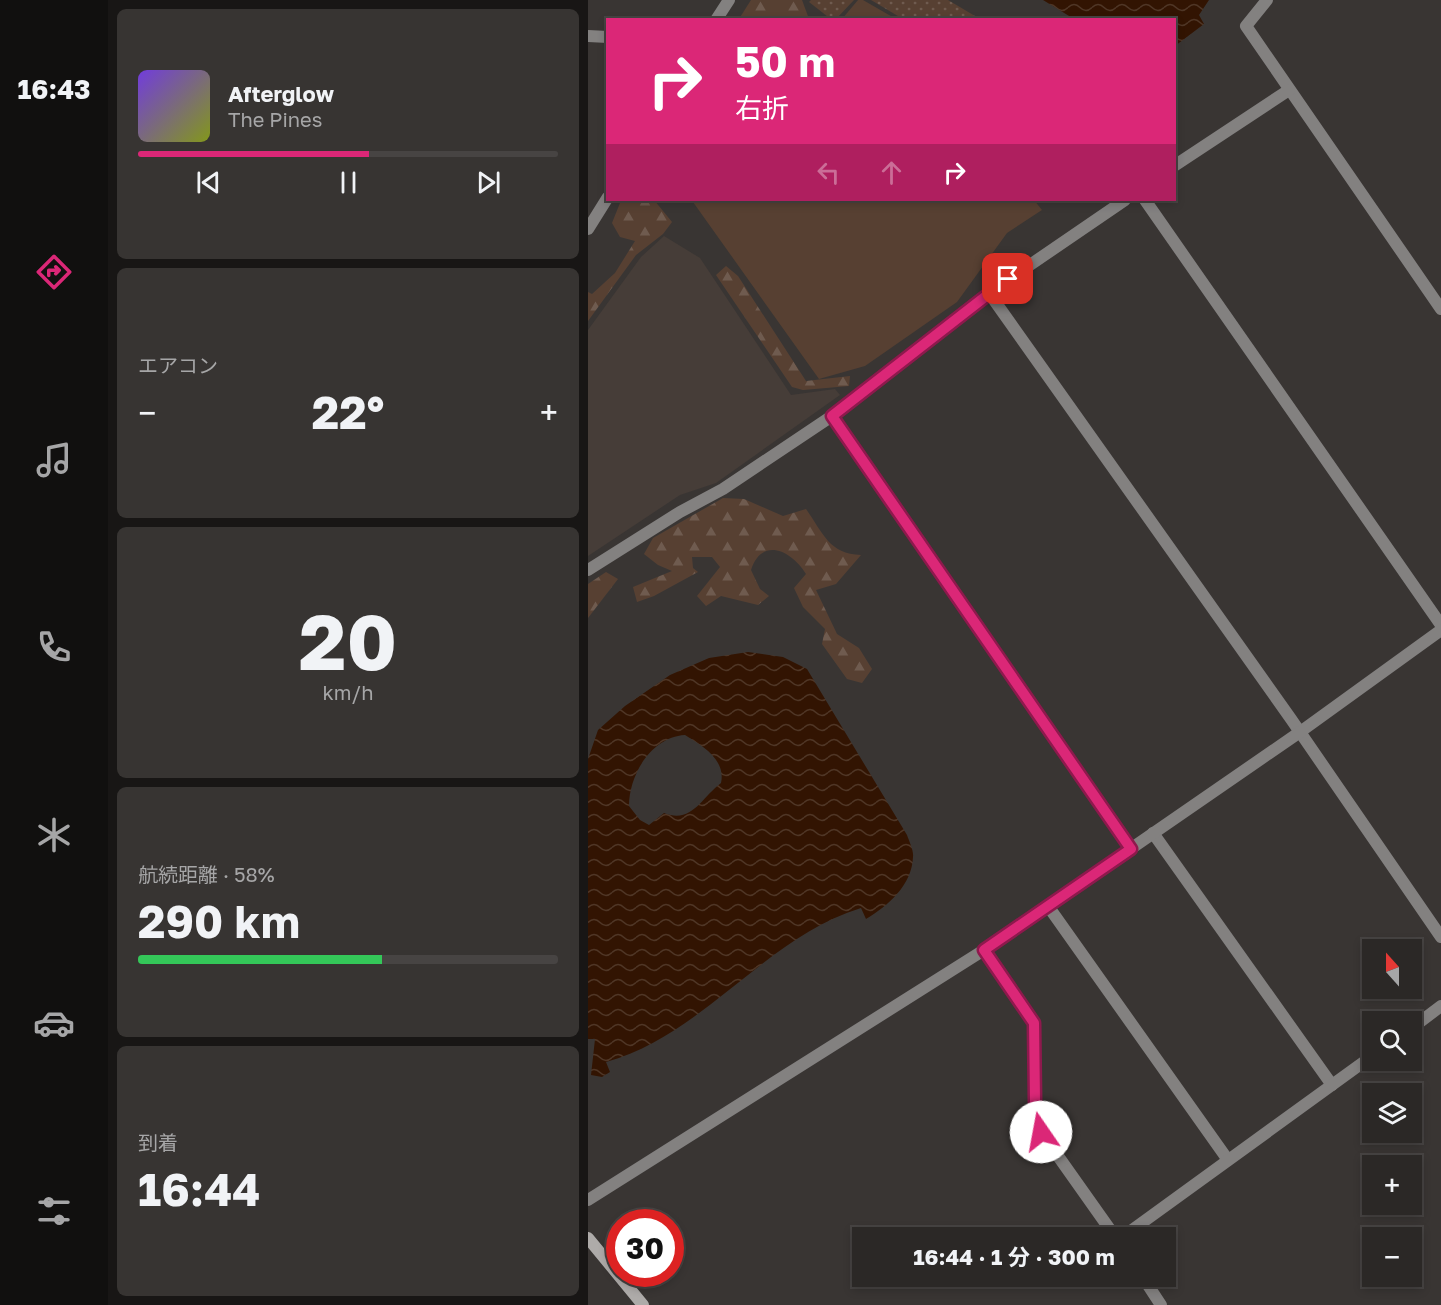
<!DOCTYPE html>
<html lang="ja">
<head>
<meta charset="utf-8">
<style>
	:root { --surface:#2b2826; --page:#373432; --text:#f1f3f6; --muted:#a6a6a7; --line:#474443; --accent:#db2777 }
	body { margin:0; font-family:"Golos Text","Noto Sans JP",sans-serif; background:var(--page); color:var(--text); height:100vh; display:flex; flex-direction:column; font-size:22px; white-space:nowrap }
	* { box-sizing:border-box; margin:0 }
	p { font-size:20px; color:var(--muted) }
	.icon { flex:none; width:33px; height:33px; fill:none; stroke:currentColor; stroke-width:2; stroke-linecap:round; stroke-linejoin:round }
	.map { position:relative; flex:1; overflow:hidden }
	.details { display:flex; flex-direction:column; gap:9px; padding:9px; background:#181615; width:480px }
	.details>* { flex:none }
	.banner { position:absolute; left:18px; top:18px; width:570px; height:183px; border-radius:0px; box-shadow:0 3px 9px #0003,0 0 0 2px var(--line); background:#db2777; color:#fff; overflow:hidden }
	.needle { width:39px; rotate:339deg }
	.buttons { position:absolute; left:774px; top:939px; display:grid; gap:12px }
	.buttons a { display:grid; place-items:center; width:60px; height:60px; border-radius:0px; background:var(--surface); box-shadow:0 3px 9px #0003,0 0 0 2px var(--line); font-size:30px }
	.speed { position:absolute; left:18px; top:1209px; display:flex; gap:12px; font-size:30px; font-weight:700; text-align:center }
	.speed>* { display:grid; place-content:center; width:78px; height:78px; border-radius:50%; background:var(--surface); box-shadow:0 3px 9px #0003,0 0 0 2px var(--line); line-height:1 }
	.speed .limit { border:9px solid #d22; background:#fff; color:#111 }
	.pin { position:absolute; display:grid; place-items:center; width:51px; height:51px; color:#fff; margin:-26px; border-radius:12px; box-shadow:0 3px 9px #0006 }
	.me { position:absolute; width:66px; margin:-33px; rotate:348deg; stroke-linejoin:round; filter:drop-shadow(0 0 4px #0008) }
	.turn { display:flex; align-items:center; gap:21px; height:126px; padding:0 30px; font-size:27px }
	.turn .icon { width:78px; height:78px; stroke-width:2.5 }
	.turn b { display:block; font-size:42px; line-height:51px }
	.lanes { display:flex; align-items:center; height:57px; padding:0 30px; background:#0003; justify-content:center; gap:30px; direction:ltr }
	.lanes .off { opacity:.35 }
	.big { font-size:45px; font-weight:700; line-height:1.1 }
	.details .card { flex:1; display:flex; flex-direction:column; justify-content:center; gap:9px; min-width:0; padding:0 21px; border-radius:9px; background:var(--page) }
	.details .dial { align-items:center; gap:0 }
	.dial b { font-size:78px; line-height:1 }
	.song { display:flex; align-items:center; gap:18px }
	.cover { width:72px; height:72px; border-radius:9px; background:linear-gradient(135deg,hsl(260 70% 55%),hsl(70 70% 35%)) }
	.played { height:6px; border-radius:3px; background:linear-gradient(90deg,var(--accent) 55%,var(--line) 55%) }
	.keys { display:flex; justify-content:space-around; direction:ltr }
	.heat { display:flex; justify-content:space-between; align-items:center; font-size:33px; direction:ltr }
	.charge { height:9px; border-radius:4px; background:linear-gradient(90deg,#34c759 58%,var(--line) 0) }
	.trip { position:absolute; left:264px; top:1227px; width:324px; height:60px; border-radius:0px; background:var(--surface); box-shadow:0 3px 9px #0003,0 0 0 2px var(--line); font-weight:700; line-height:60px; text-align:center }
	main { display:flex; flex:1; min-height:0 }
	.menu { display:flex; flex-direction:column; width:108px; justify-content:space-around; align-items:center; background:#11100f; color:var(--muted) }
	.menu .icon { width:42px; height:42px }
	.menu .current { color:var(--accent) }
	.menu b { font-size:27px; color:var(--text) }
	.map>svg:first-child { display:block }
</style>
</head>
<body>
<main>
<nav class="menu">
<b>16:43</b>
<svg class="icon current" aria-label="directions" viewBox="0 0 24 24"><path d="M12 3l9 9-9 9-9-9zM9 14v-3h6M13 9l2 2-2 2"/></svg>
<svg class="icon" aria-label="music" viewBox="0 0 24 24"><path d="M9 18V5l10-2v13"/><circle cx="6" cy="18" r="3"/><circle cx="16" cy="16" r="3"/></svg>
<svg class="icon" aria-label="phone" viewBox="0 0 24 24"><path d="M5 4h4l2 5-3 2q2 4 5 5l2-3 5 2v4C11 20 4 13 5 4z"/></svg>
<svg class="icon" aria-label="climate" viewBox="0 0 24 24"><path d="M12 3v18M4 7l16 10M4 17L20 7"/></svg>
<svg class="icon" aria-label="car" viewBox="0 0 24 24"><path d="M5 17H2v-5l4-1 3-4h7l3 4 3 1v5h-3M9 17h6M6 11h13"/><circle cx="7" cy="17" r="2"/><circle cx="17" cy="17" r="2"/></svg>
<svg class="icon" aria-label="filters" viewBox="0 0 24 24"><path d="M4 7h16M4 17h16"/><circle cx="9" cy="7" r="2"/><circle cx="15" cy="17" r="2"/></svg>
</nav>
<section class="details">
<div class="card">
<div class="song"><i class="cover"></i><div><b>Afterglow</b><p>The Pines</p></div></div>
<div class="played"></div>
<div class="keys"><svg class="icon" aria-label="previous" viewBox="0 0 24 24"><path d="M18 5L8 12l10 7zM5 5v14"/></svg><svg class="icon" aria-label="pause" viewBox="0 0 24 24"><path d="M8 5v14M16 5v14"/></svg><svg class="icon" aria-label="next" viewBox="0 0 24 24"><path d="M6 5l10 7-10 7zM19 5v14"/></svg></div>
</div>
<div class="card"><p>エアコン</p>
<div class="heat"><a>−</a><b class="big">22°</b><a>+</a></div>
</div>
<div class="card dial"><b>20</b><p>km/h</p></div>
<div class="card"><p>航続距離 · 58%</p><b class="big">290 km</b><div class="charge"></div></div>
<div class="card"><p>到着</p><b class="big">16:44</b></div>
</section>
<div class="map">
<svg width="853" height="1305" viewBox="0 0 853 1305">
	<defs>
		<pattern id="grass-dots" width="8" height="8" patternUnits="userSpaceOnUse" patternTransform="scale(1.5)"><rect width="8" height="8" fill="#574032"/><path d="M2 2h.1M6 6h.1" fill="none" stroke="#6f5b4f" stroke-width="1.8" stroke-linecap="round"/></pattern>
		<pattern id="forest-firs" width="22" height="20" patternUnits="userSpaceOnUse" patternTransform="scale(1.5)"><rect width="22" height="20" fill="#574032"/><path d="M5 1l3.5 6h-7zM16 11l3.5 6h-7z" fill="#6f5b4f"/></pattern>
		<pattern id="water-waves" width="16" height="10" patternUnits="userSpaceOnUse" patternTransform="scale(1.5)"><rect width="16" height="10" fill="#321402"/><path d="M0 5q4-4 8 0t8 0" fill="none" stroke="#4f3626"/></pattern>
	</defs>
	<rect width="100%" height="100%" fill="#393533"/>
	<path fill="#463d38" d="M76,236L112,258L203,395L247,389L252,395L128,483L92,495L0,556V330L53,257Z"/>
	<g fill="url(#grass-dots)">
		<path d="M223,0H266L248,19L244,20L221,2Z"/>
		<path d="M283,0H360L392,19H315Z"/>
	</g>
	<g fill="url(#forest-firs)">
		<path d="M163,0H214L221,19H151Z"/>
		<path d="M40,200H66L84,222L75,234L48,255L0,321V292L4,294L27,273L47,241L32,237L24,223L32,203Z"/>
		<path d="M138,266L150,276L218,381L262,376L261,386L215,390L204,387L128,275Z"/>
		<path d="M135,498L156,499L195,516L218,509C235,533 241,554 273,555L248,584L228,590L249,634L271,648L284,669L274,683L259,679L234,644L237,629L215,607L206,588L218,574C204,551 174,536 163,570L172,589L181,596L170,605L133,596L118,606L109,596L132,567L124,557H104L105,568L110,572L66,596L49,602L45,587L84,571L70,565L56,554L65,538Z"/>
		<path d="M18,572L30,579L0,618V584Z"/>
	</g>
	<g fill="#574032">
		<path d="M270,0H275L308,19H254Z"/>
		<path d="M108,200H446L454,210L419,233L369,302L277,366L231,379L105,202Z"/>
	</g>
	<g fill="url(#water-waves)" fill-rule="evenodd">
		<path d="M455,0H621L611,15L616,24L587,46L586,20L486,19Z"/>
		<path d="M160,652L195,657L219,669L319,835C321,841 326,851 325,857C324,885 300,906 278,919L273,908C176,938 116,1035 18,1062L22,1072L14,1077L3,1075L7,1039H0V759L10,730L37,706L82,675L121,658ZM97,735C115,746 138,760 133,783C113,798 104,824 76,813L61,825L52,820L41,806C41,775 63,737 97,735Z"/>
	</g>
	<g fill="none" stroke-linecap="round" stroke-linejoin="round">
		<g stroke="#838180" stroke-width="12">
			<path d="M679,0L658,26L853,309"/>
			<path d="M128,20L141,0"/>
			<path d="M0,36L20,37"/>
			<path d="M586,166L701,90"/>
			<path d="M557,200L853,625"/>
			<path d="M0,229L20,197"/>
			<path d="M401,293L703,719L853,937"/>
			<path d="M244,416L543,848"/>
			<path d="M0,570L92,512L135,489L244,416L401,293L537,200"/>
			<path d="M565,833L744,1085"/>
			<path d="M460,906L640,1160"/>
			<path d="M396,950L446,1023L447,1101L453,1132L528,1238"/>
			<path d="M824,1028L853,1006"/>
			<path d="M533,1238L784,1056"/>
			<path d="M554,1276L573,1305"/>
		</g>
		<path stroke="#838180" stroke-width="12" d="M0,1200L396,950L712,732L853,630"/>
		<path stroke="#aeaba9" stroke-width="12" d="M0,1238L55,1305"/>
	</g>
	<g fill="none" stroke-linecap="round" stroke-linejoin="round">
		<g stroke="#8e194d" stroke-width="15">
			<path id="route" d="M420,279L244,416L543,849L396,950L446,1023L447,1101L453,1132"/>
		</g>
		<use href="#route" stroke="#db2777" stroke-width="10"/>
	</g>
</svg>
<div class="buttons">
<a><svg class="needle" viewBox="-14 -14 28 28"><path d="M0-13l5 13h-10z" fill="#e53935"/><path d="M0 13l5-13h-10z" fill="#a6a6a7"/></svg></a>
<a><svg class="icon" aria-label="search" viewBox="0 0 24 24"><circle cx="10" cy="10" r="6"/><path d="M15 15l6 6"/></svg></a>
<a><svg class="icon" aria-label="layers" viewBox="0 0 24 24"><path d="M12 4l9 5-9 5-9-5zM3 14l9 5 9-5"/></svg></a>
<a>+</a>
<a>−</a>
</div>
<div class="speed"><div class="limit">30</div></div>
<div class="pin" style="left:420px;top:279px;background:#d93025"><svg class="icon" aria-label="arrive" viewBox="0 0 24 24"><path d="M6 21V4h12l-3 4 3 4H6"/></svg></div>
<svg class="me" style="left:453px;top:1132px" viewBox="-20 -20 40 40"><circle r="19" fill="#fff"/><path d="M0-13L10 11 0 6-10 11z" fill="#db2777"/></svg>
<div class="trip">16:44 · 1 分 · 300 m</div>
<div class="banner">
<div class="turn"><svg class="icon" aria-label="right" viewBox="0 0 24 24"><path d="M7 20v-9h11M14 6l5 5-5 5"/></svg><div><b>50 m</b>右折</div></div>
<div class="lanes"><svg class="icon off" aria-label="left" viewBox="0 0 24 24"><path d="M17 20v-9H6M10 6l-5 5 5 5"/></svg><svg class="icon off" aria-label="ahead" viewBox="0 0 24 24"><path d="M12 20V5M6 11l6-6 6 6"/></svg><svg class="icon" aria-label="right" viewBox="0 0 24 24"><path d="M7 20v-9h11M14 6l5 5-5 5"/></svg></div>
</div>
</div>
</main>
</body>
</html>
